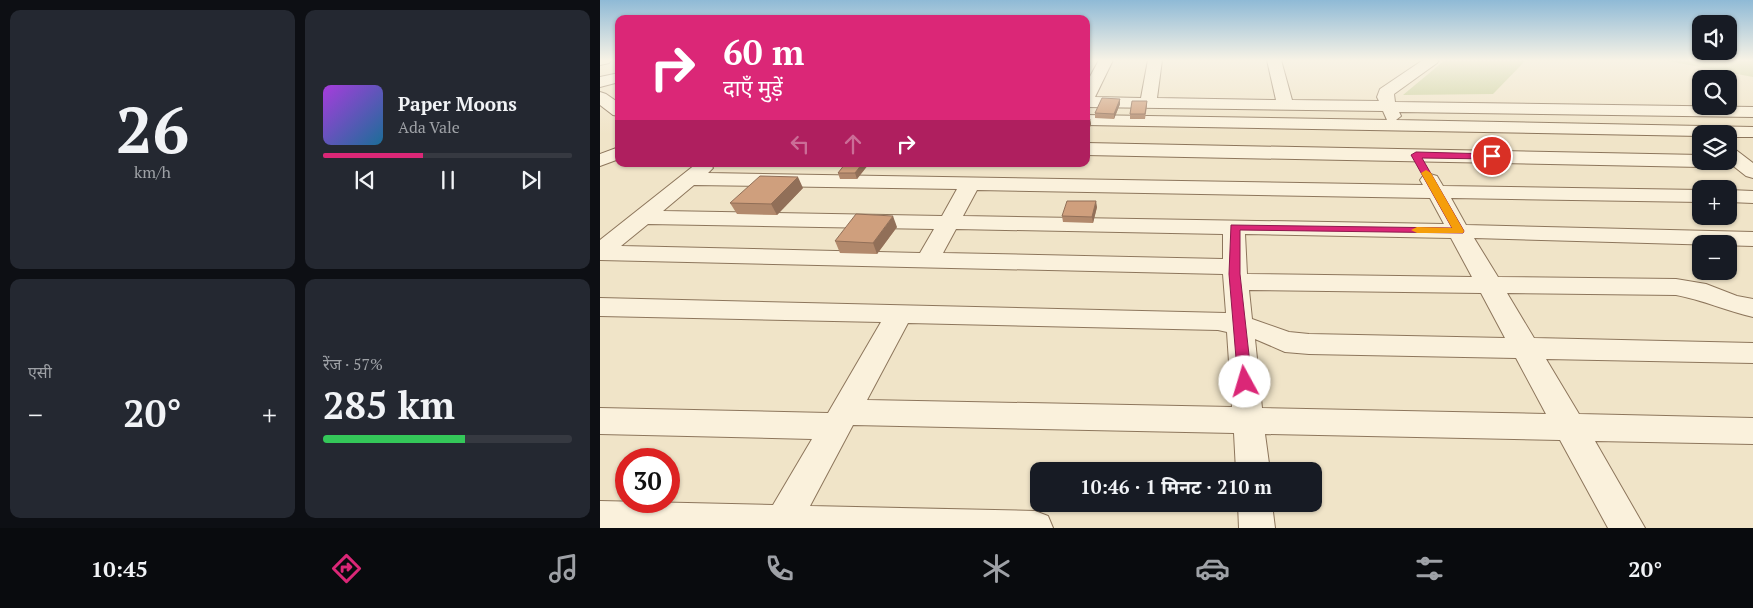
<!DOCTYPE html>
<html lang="hi">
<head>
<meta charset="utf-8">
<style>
	:root { --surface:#171b24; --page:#242831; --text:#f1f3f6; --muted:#9ea1a6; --line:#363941; --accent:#db2777 }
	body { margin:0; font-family:"PT Serif","Noto Sans Devanagari",serif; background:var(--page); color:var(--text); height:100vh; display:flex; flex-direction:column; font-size:19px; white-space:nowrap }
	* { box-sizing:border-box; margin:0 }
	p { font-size:16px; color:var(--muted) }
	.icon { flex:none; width:28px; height:28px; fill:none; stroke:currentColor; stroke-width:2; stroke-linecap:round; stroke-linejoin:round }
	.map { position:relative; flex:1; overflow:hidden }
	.details { display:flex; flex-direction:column; gap:10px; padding:10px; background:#0d0f14; width:600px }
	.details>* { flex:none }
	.guide { position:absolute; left:15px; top:15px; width:475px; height:152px; border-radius:10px; box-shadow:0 1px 4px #0004; background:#db2777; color:#fff; overflow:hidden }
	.controls { position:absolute; left:1092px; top:15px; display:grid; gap:10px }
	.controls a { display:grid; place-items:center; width:45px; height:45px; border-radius:10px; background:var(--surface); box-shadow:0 1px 4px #0004; font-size:25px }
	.speed { position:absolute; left:15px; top:448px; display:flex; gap:10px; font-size:25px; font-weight:700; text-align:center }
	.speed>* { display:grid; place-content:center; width:65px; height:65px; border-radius:50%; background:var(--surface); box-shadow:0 1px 4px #0004; line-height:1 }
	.speed .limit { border:8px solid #d22; background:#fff; color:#111 }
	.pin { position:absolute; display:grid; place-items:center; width:42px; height:42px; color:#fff; margin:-21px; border:2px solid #fff; border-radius:50%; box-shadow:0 1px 5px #0007 }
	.me { position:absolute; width:55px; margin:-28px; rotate:354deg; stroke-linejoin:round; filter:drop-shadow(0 0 4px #0008) }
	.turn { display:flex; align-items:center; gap:18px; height:105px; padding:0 25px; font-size:22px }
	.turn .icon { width:65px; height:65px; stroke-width:2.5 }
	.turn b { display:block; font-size:35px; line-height:42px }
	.lanes { display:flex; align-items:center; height:48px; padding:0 25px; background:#0003; justify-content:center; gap:25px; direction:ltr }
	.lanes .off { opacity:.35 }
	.big { font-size:38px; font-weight:700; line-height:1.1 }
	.details .card { flex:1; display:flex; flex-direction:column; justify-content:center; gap:8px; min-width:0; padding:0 18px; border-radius:10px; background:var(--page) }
	.details .dial { align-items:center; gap:0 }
	.dial b { font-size:65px; line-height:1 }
	.song { display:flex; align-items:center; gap:15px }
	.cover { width:60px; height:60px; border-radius:8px; background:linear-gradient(135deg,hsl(280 70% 55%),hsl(200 70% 35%)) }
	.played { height:5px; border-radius:2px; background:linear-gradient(90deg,var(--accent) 40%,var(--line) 40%) }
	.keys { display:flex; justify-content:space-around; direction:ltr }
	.heat { display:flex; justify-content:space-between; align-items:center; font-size:28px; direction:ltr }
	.charge { height:8px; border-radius:4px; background:linear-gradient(90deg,#34c759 57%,var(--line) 0) }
	.details .tiles { flex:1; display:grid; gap:10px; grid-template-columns:repeat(2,1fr) }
	.trip { position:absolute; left:430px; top:462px; width:292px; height:50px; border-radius:10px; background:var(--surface); box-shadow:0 1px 4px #0004; font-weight:700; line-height:50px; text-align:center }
	.tabs { display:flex; height:80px; justify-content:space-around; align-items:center; background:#090b0e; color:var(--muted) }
	.tabs .icon { width:35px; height:35px }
	.tabs .current { color:var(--accent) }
	.tabs b { font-size:22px; color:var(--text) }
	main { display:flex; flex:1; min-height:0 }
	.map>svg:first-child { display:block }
</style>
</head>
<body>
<main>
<section class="details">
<div class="tiles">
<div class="card dial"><b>26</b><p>km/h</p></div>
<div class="card">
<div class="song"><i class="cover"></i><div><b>Paper Moons</b><p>Ada Vale</p></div></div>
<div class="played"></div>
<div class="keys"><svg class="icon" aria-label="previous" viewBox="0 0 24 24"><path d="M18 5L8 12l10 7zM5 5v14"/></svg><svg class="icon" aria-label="pause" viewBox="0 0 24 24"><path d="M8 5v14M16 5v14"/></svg><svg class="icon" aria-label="next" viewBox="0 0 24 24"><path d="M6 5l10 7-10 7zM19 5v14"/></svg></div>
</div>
<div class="card"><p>एसी</p>
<div class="heat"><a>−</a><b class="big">20°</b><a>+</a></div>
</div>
<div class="card"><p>रेंज · 57%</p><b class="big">285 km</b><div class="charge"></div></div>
</div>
</section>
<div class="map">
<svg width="1153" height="528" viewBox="0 0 1153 528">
	<rect width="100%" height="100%" fill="#f0e4c8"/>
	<g fill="#c9cf9b">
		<path d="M845,60H926L893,94L803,95Z"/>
		<path d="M1063,60H1153V77Z"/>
	</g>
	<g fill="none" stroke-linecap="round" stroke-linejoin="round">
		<g stroke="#8d765c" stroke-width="2">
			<g id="minor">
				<path d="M0,60H11L9,63L0,65Z"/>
				<path d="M499,60H513L495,97L541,98L548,60H562L557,98L676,100L667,60H681L692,100L779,101L777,97L780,89L823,60H839L837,63L794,94L795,102L1153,107V117L799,112L801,116L796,120L1153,127V137H1129V134H1101V136L486,125V115L790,120H787L783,111L486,107V84Z"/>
				<path d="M19,73V82L0,87V77Z"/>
				<path d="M0,92L6,94L19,103V116L13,115L0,105Z"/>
				<path d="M486,143L1101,155V161H1110L1108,165L1101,167L486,155Z"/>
				<path d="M19,147V159L0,166V154Z"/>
				<path d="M1129,148L1136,150L1153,163V178L1146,176L1127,161H1129Z"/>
				<path d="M96,164H110L113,168L108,173L823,185L820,180L823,176L830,174L837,176L843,186L1101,190V202L851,198L866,225L1153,232V246L874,238L898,277L1076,279L1106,284L1137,296L1153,299V317C1127,311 1103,300 1076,295L907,293L934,338L1153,343V363L946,359L979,414L1153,418V444L995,441L1045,528H1008L960,440L665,434L670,471H636L634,433L253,425L210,506L435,511L448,516L453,528H0V501L173,505L212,439L0,434V408L228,413L281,322L0,316V298L626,313L623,274L0,260V240ZM94,185L357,189L342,216L63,211ZM377,190L830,198L844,224L363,216ZM48,224L334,229L320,253L21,246ZM356,229L623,234V259L343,253ZM645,234L851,238L872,277L647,274ZM649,290L881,293L905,338L709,334L689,332L652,319ZM308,323L618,330L627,332L632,407L267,400ZM655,339L685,352L709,354L916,358L946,414L662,408Z"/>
				<path d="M1129,190L1153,191V203L1129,202Z"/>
				<path d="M638,504H672L675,528H639Z"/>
			</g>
		</g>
		<use href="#minor" fill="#faf1dc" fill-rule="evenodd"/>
	</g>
	<g fill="#b2896c">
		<path d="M520,99V104L514,119L495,118V113Z"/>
		<path d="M547,101V106L545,119H530V114Z"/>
		<path d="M486,119H490L491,124L489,130H486Z"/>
		<path d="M245,164H267L268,165L257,179H240L238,173Z"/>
		<path d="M203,188L177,215L137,214L130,203Z"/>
		<path d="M497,207L493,223L463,222L462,216Z"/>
		<path d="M297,227L277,254L240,253L235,241Z"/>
	</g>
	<g fill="#916f58">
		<path d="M520,99V104L514,119V114Z"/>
		<path d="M490,119L491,124L489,130L488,124Z"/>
		<path d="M262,164H267L268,165L257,179L255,173Z"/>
		<path d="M198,177L203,188L177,215L171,204Z"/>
		<path d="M496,201L497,207L493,223L492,217Z"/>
		<path d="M293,216L297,227L277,254L273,243Z"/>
	</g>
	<g fill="#cf9f7d" stroke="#916f58">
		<path d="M502,98L520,99L514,114L495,113Z"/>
		<path d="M532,101H547L545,114H530Z"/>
		<path d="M486,119H490L488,124H486Z"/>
		<path d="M245,164H262L255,173H238Z"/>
		<path d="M160,176L198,177L171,204L130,203Z"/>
		<path d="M467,201H496L492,217L462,216Z"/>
		<path d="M256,214L293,216L273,243L235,241Z"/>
	</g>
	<linearGradient id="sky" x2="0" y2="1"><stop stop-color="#8fbad6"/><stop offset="0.45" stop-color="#f8f3e6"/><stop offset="1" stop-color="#f8f3e6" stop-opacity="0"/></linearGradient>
	<rect width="1153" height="134" fill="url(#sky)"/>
	<path fill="#db2777" stroke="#8e194d" d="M816,152L892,154L896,156L892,159L822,158L864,231L863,233L640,230V274L652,382L650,386L645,388L640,386L638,382L629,274L631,225L852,228L811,155Z"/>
	<path fill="#f59e0b" d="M826,170L831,173L864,231L863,233H817L811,230L817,227L852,228L821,173Z"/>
</svg>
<div class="controls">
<a><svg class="icon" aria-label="sound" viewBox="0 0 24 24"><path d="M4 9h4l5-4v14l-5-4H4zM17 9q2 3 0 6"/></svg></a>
<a><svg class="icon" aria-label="search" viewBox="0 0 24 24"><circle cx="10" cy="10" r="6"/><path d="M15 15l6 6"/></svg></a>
<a><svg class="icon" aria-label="layers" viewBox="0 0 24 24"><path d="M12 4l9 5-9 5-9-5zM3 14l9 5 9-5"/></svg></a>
<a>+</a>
<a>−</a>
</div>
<div class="speed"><div class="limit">30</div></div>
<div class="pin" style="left:892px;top:156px;background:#d93025"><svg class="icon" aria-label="arrive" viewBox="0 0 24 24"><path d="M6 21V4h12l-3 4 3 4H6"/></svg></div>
<svg class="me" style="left:645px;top:382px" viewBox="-20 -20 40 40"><circle r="19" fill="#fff"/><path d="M0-13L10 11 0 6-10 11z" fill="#db2777"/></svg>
<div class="trip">10:46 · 1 मिनट · 210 m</div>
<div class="guide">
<div class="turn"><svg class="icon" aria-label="right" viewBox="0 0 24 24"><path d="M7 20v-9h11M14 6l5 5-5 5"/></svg><div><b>60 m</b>दाएँ मुड़ें</div></div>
<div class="lanes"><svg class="icon off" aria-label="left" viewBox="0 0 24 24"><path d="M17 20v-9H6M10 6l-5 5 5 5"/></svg><svg class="icon off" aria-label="ahead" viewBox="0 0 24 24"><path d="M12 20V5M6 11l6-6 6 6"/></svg><svg class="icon" aria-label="right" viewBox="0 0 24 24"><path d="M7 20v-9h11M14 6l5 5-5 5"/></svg></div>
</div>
</div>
</main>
<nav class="tabs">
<b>10:45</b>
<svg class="icon current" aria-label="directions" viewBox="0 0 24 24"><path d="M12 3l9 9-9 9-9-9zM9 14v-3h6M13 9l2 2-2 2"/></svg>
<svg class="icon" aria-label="music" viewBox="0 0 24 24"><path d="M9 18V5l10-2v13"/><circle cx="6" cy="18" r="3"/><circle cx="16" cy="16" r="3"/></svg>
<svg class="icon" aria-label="phone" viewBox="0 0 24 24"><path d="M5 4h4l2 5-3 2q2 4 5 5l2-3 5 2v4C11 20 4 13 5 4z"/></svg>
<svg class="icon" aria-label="climate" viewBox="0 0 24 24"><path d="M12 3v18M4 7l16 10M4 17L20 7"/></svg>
<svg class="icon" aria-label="car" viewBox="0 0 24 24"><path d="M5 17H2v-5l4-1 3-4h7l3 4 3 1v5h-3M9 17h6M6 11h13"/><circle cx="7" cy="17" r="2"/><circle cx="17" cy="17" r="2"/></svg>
<svg class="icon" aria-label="filters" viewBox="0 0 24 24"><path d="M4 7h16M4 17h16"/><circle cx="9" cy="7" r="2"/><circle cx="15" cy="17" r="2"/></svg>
<b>20°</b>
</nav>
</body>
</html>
